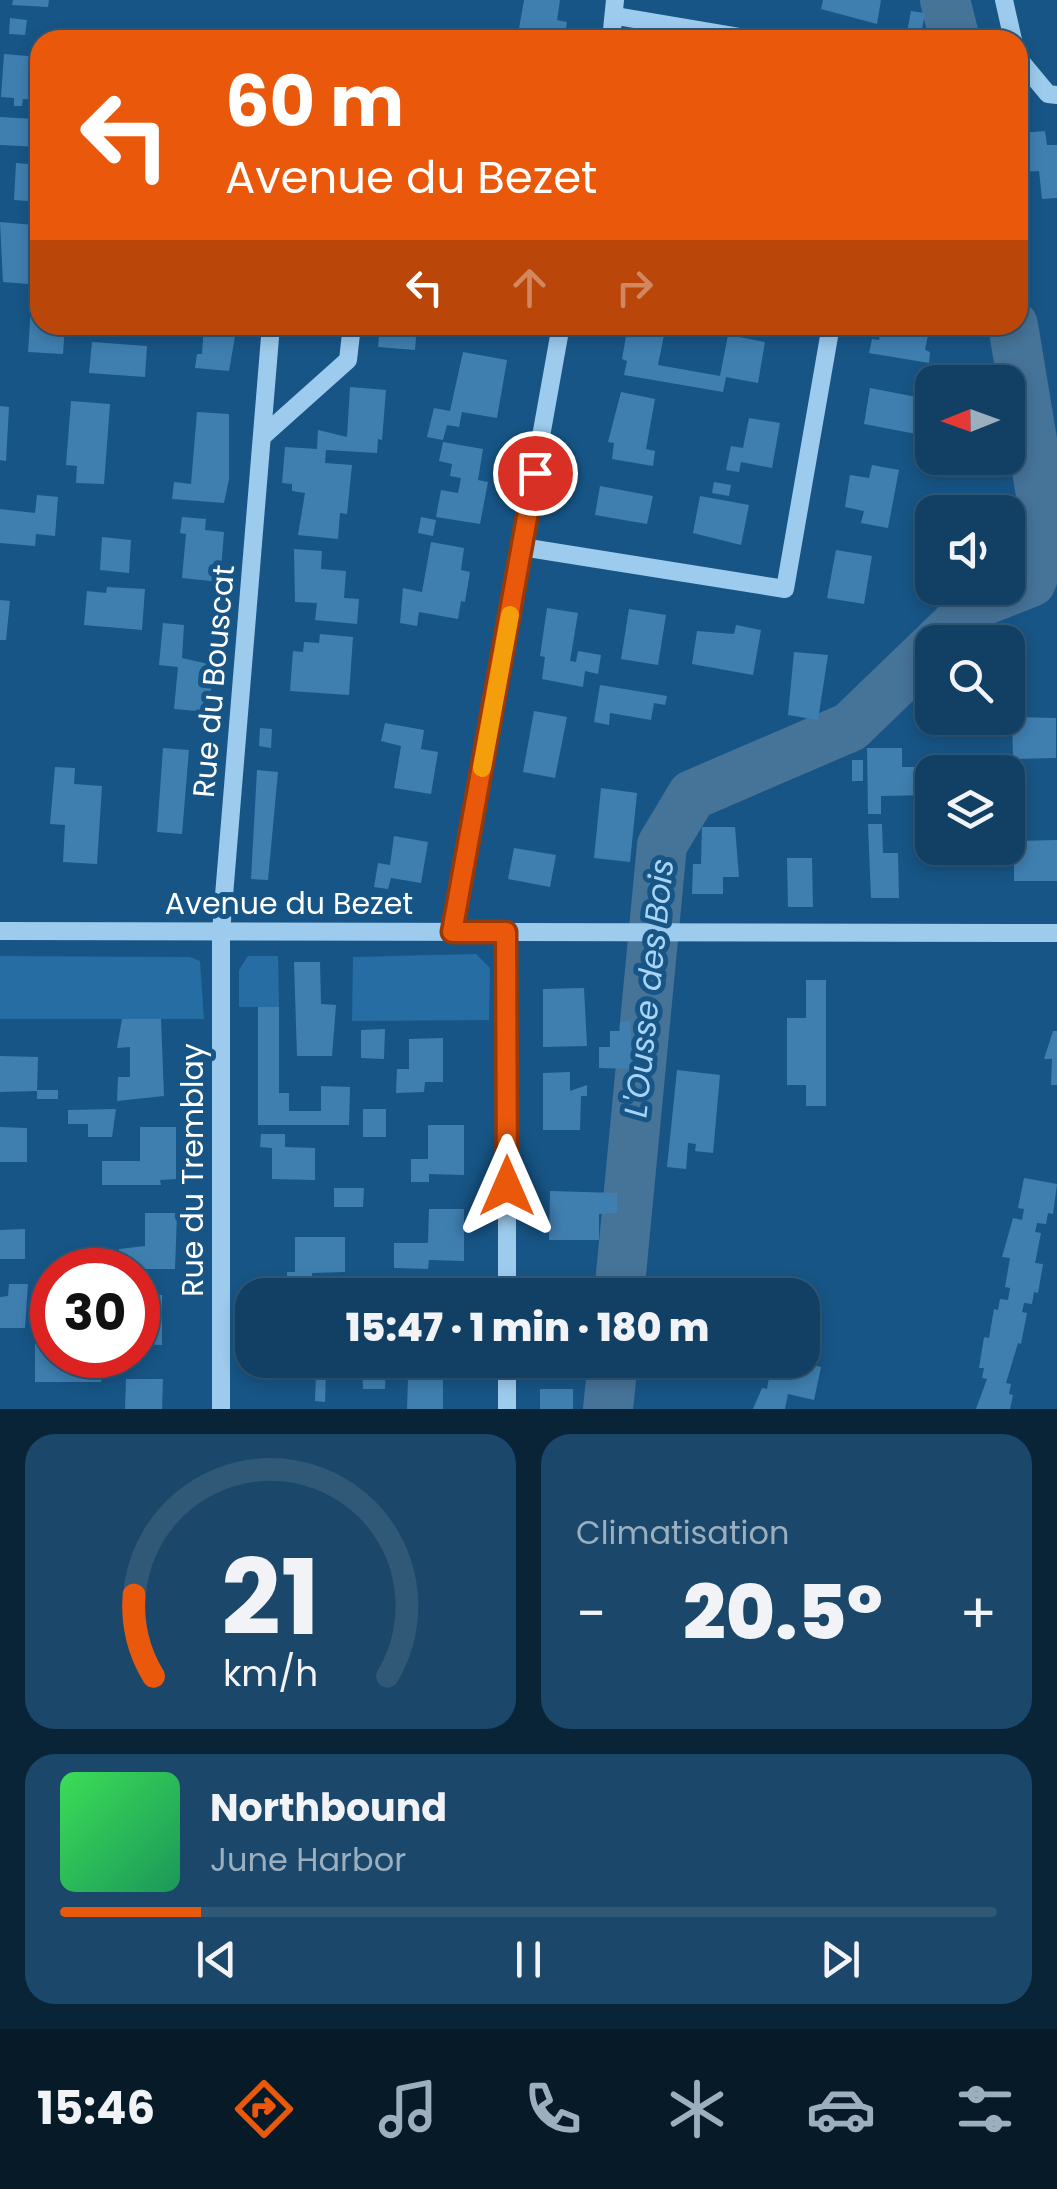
<!DOCTYPE html>
<html lang="fr">
<head>
<meta charset="utf-8">
<style>
	:root { --surface:#114064; --page:#1a476a; --text:#f1f3f6; --muted:#9cafbf; --line:#305978; --accent:#ea580c }
	body { margin:0; font-family:Poppins,sans-serif; background:var(--page); color:var(--text); height:100vh; display:flex; flex-direction:column; font-size:38px; white-space:nowrap }
	* { box-sizing:border-box; margin:0 }
	p { font-size:32px; color:var(--muted) }
	.icon { flex:none; width:55px; height:55px; fill:none; stroke:currentColor; stroke-width:2; stroke-linecap:round; stroke-linejoin:round }
	.map { position:relative; height:1409px; overflow:hidden }
	.drawer { display:flex; flex-direction:column; gap:25px; padding:25px; background:#092337; flex:1 }
	.drawer>* { flex:none }
	.hud { position:absolute; left:30px; top:30px; width:998px; height:305px; border-radius:30px; box-shadow:0 5px 15px #0003,0 0 0 2px var(--line); background:#ea580c; color:#fff; overflow:hidden }
	.needle { width:65px; rotate:269deg }
	.tools { position:absolute; left:915px; top:365px; display:grid; gap:20px }
	.tools a { display:grid; place-items:center; width:110px; height:110px; border-radius:20px; background:var(--surface); box-shadow:0 5px 15px #0003,0 0 0 2px var(--line); font-size:50px }
	.speed { position:absolute; left:30px; top:1248px; display:flex; gap:20px; font-size:50px; font-weight:700; text-align:center }
	.speed>* { display:grid; place-content:center; width:130px; height:130px; border-radius:50%; background:var(--surface); box-shadow:0 5px 15px #0003,0 0 0 2px var(--line); line-height:1 }
	.speed .limit { border:15px solid #d22; background:#fff; color:#111 }
	.pin { position:absolute; display:grid; place-items:center; width:85px; height:85px; color:#fff; margin:-42px; border:5px solid #fff; border-radius:50%; box-shadow:0 2px 10px #0007 }
	.me { position:absolute; width:110px; margin:-55px; rotate:0deg; stroke-linejoin:round; filter:drop-shadow(0 0 8px #0008) }
	.turn { display:flex; align-items:center; gap:35px; height:210px; padding:0 30px; font-size:45px }
	.turn .icon { width:130px; height:130px; stroke-width:2.5 }
	.turn b { display:block; font-size:70px; line-height:85px }
	.lanes { display:flex; align-items:center; height:95px; padding:0 30px; background:#0003; justify-content:center; gap:50px; direction:ltr }
	.lanes .off { opacity:.35 }
	.big { font-size:75px; font-weight:800; line-height:1.1 }
	.drawer .card { flex:1; display:flex; flex-direction:column; justify-content:center; gap:15px; min-width:0; padding:0 35px; border-radius:30px; background:var(--page) }
	.drawer .dial { align-items:center; gap:0 }
	.dial svg { height:260px; overflow:visible; fill:none; stroke:var(--line); stroke-width:7; stroke-linecap:round; text-anchor:middle }
	.dial text { fill:var(--text); stroke:none }
	.song { display:flex; align-items:center; gap:30px }
	.cover { width:120px; height:120px; border-radius:15px; background:linear-gradient(135deg,hsl(130 70% 55%),hsl(150 70% 35%)) }
	.played { height:10px; border-radius:5px; background:linear-gradient(90deg,var(--accent) 15%,var(--line) 15%) }
	.keys { display:flex; justify-content:space-around; direction:ltr }
	.heat { display:flex; justify-content:space-between; align-items:center; font-size:55px; direction:ltr }
	.drawer .tiles { flex:1; display:grid; gap:25px; grid-template-columns:1fr 1fr }
	.card:last-child { grid-column:span 2 }
	.trip { position:absolute; left:235px; top:1278px; width:585px; height:100px; border-radius:30px; background:var(--surface); box-shadow:0 5px 15px #0003,0 0 0 2px var(--line); font-weight:800; line-height:100px; text-align:center }
	.dock { display:flex; height:160px; justify-content:space-around; align-items:center; background:#071a28; color:var(--muted) }
	.dock .icon { width:70px; height:70px }
	.dock .active { color:var(--accent) }
	.dock b { font-size:45px; color:var(--text) }
	.map>svg:first-child { display:block }
</style>
</head>
<body>
<div class="map">
<svg width="1057" height="1409" viewBox="0 0 1057 1409">
	<rect width="100%" height="100%" fill="#175586"/>
	<g fill="#266da4">
		<path d="M476,954L490,968L489,1020L352,1021L353,957Z"/>
		<path d="M0,956L190,957L200,961L204,1019H0Z"/>
		<path d="M248,956H278L279,1007H239V970Z"/>
	</g>
	<g fill="none" stroke-linecap="round" stroke-linejoin="round">
		<g stroke="#467398" stroke-width="50">
			<path d="M945,0L955,40"/>
			<path d="M938,642L980,602L1031,582L1048,537L1013,325"/>
			<path d="M619,1295L662,845L692,795L850,727L932,648"/>
			<path d="M608,1409L613,1360"/>
		</g>
	</g>
	<g fill="#3f7fb0">
		<path d="M13,0H49L48,7L12,5Z"/>
		<path d="M524,0H560L557,20L567,22L564,40H517Z"/>
		<path d="M823,0H881L877,24L821,9Z"/>
		<path d="M911,11L925,13L921,35L907,32Z"/>
		<path d="M10,18L27,20L25,35L9,34Z"/>
		<path d="M4,54L40,57L38,100L23,99L22,106H14V98L1,97Z"/>
		<path d="M0,117L36,119L40,147L0,145Z"/>
		<path d="M1045,131L1047,145H1057V198L1042,199L1039,171L1021,172L1018,133Z"/>
		<path d="M16,163L40,165V202L14,200Z"/>
		<path d="M0,222L34,225L31,267L40,268V285L3,282Z"/>
		<path d="M31,306L40,307V325H65L63,354L28,352Z"/>
		<path d="M204,325H237L229,371L195,368L197,354H202Z"/>
		<path d="M380,325H417L415,350L378,347Z"/>
		<path d="M628,325H666L658,365L720,376L728,335L765,342L758,383L726,377L723,392L624,375L627,361L622,359Z"/>
		<path d="M882,325H930L925,350L930,352L929,363L869,353L872,339L879,340Z"/>
		<path d="M92,342L147,346L145,377L89,373Z"/>
		<path d="M463,352L507,360L497,418L462,412L459,427L447,425L443,440L427,437L434,408L450,411Z"/>
		<path d="M350,387L386,390L382,440L378,439L377,453L326,450L325,463L352,465L347,514L340,513L338,539L298,535L305,493L292,491V484L282,483L285,447L317,449L318,430L347,437Z"/>
		<path d="M870,388L932,400V437L864,424Z"/>
		<path d="M621,392L655,399L646,449L655,451L653,466L612,459L614,443L608,442Z"/>
		<path d="M71,401L110,404L104,484L76,483L77,466L66,465Z"/>
		<path d="M0,406L9,407L6,461L0,460Z"/>
		<path d="M197,412L229,414V479L224,503L172,499L174,482L191,484Z"/>
		<path d="M749,418L780,423L772,468L741,462L739,472L726,470L731,446L743,448Z"/>
		<path d="M443,442L483,449L478,480L488,482L480,524L436,517L441,490L458,493L461,478L450,476L452,464L439,461Z"/>
		<path d="M872,465L899,470L888,528L861,523L864,511L845,507L850,475L869,478Z"/>
		<path d="M714,482L731,485L729,496L712,493Z"/>
		<path d="M600,486L653,496L647,524L595,515Z"/>
		<path d="M37,495L58,497L55,536L36,534L35,546L0,543V509L35,513Z"/>
		<path d="M700,496L749,505L741,545L693,533Z"/>
		<path d="M182,517L206,519L205,530L224,532L220,582L182,578L186,534L180,533Z"/>
		<path d="M421,517L436,520L433,536L418,533Z"/>
		<path d="M102,537L131,540L129,573L100,570Z"/>
		<path d="M431,542L464,548L461,570L470,572L465,602L461,601L458,619L419,612L417,626L400,623L403,588L422,592Z"/>
		<path d="M294,549L322,551L321,569L346,571L344,598L359,599L357,624L315,620L317,603L295,602Z"/>
		<path d="M836,550L872,556L864,604L827,598Z"/>
		<path d="M107,587L145,589L142,630L84,625L87,591L106,593Z"/>
		<path d="M0,600L10,601L6,640H0Z"/>
		<path d="M547,608L578,613L570,661L576,662L578,651L601,655L598,674L585,671L583,687L542,679L545,657L540,656Z"/>
		<path d="M629,609L666,615L658,665L621,659Z"/>
		<path d="M163,623L184,625L182,658L213,665L209,712L174,709L178,667L159,665Z"/>
		<path d="M736,625L761,630L753,675L692,664L697,631L734,634Z"/>
		<path d="M320,634L353,637L349,695L290,691L293,651L303,652L304,642L319,643Z"/>
		<path d="M1008,651H1021V694L1008,695Z"/>
		<path d="M794,652L828,655L818,720L788,715Z"/>
		<path d="M600,685L667,696L665,705L654,703L651,720L610,713L609,725L594,722Z"/>
		<path d="M534,711L567,717L555,778L523,772Z"/>
		<path d="M1012,717L1056,718V758L1013,759Z"/>
		<path d="M385,723L424,730L421,749L438,752L431,794L394,788L401,746L381,741Z"/>
		<path d="M260,728L272,729L271,748L259,746Z"/>
		<path d="M163,748L189,750L182,834L157,832Z"/>
		<path d="M867,748H902V767H926L925,758H946V772H932V799L928,795L881,796V814H868Z"/>
		<rect x="852" y="760" width="11" height="21"/>
		<path d="M55,767L75,768L74,784L102,786L97,864L63,862L65,825L50,824Z"/>
		<path d="M257,770L278,772L268,880L251,879Z"/>
		<path d="M1008,778H1022L1023,822H1008Z"/>
		<path d="M601,788L637,793L630,862L594,858Z"/>
		<path d="M868,824H882L883,853H898L899,898H871Z"/>
		<path d="M702,827H735L739,877H723V894H692L693,864H701Z"/>
		<path d="M394,836L428,842L421,883L391,878L388,889L374,887L378,863L390,865Z"/>
		<path d="M1057,840V881H1014V841Z"/>
		<path d="M514,848L556,855L550,887L508,879Z"/>
		<path d="M787,858H812L813,907H788Z"/>
		<path d="M294,962H320L321,1004L336,1005L332,1056H297Z"/>
		<path d="M806,980H826V1106H806V1085H787V1018H806Z"/>
		<path d="M584,988L587,1046L543,1047V989Z"/>
		<path d="M258,1007H279V1093H289V1111H321V1086L350,1087L349,1125H258Z"/>
		<path d="M122,1019H161L164,1096L117,1101L118,1077H130V1047L117,1048Z"/>
		<path d="M630,1021L633,1069L599,1068V1047H610V1031H620V1022Z"/>
		<path d="M385,1029L384,1059L361,1058V1030Z"/>
		<path d="M1053,1031H1057V1085H1051L1052,1059H1044Z"/>
		<path d="M443,1038V1082H425L424,1092L396,1093L397,1069H409V1039Z"/>
		<path d="M0,1056L38,1057L37,1091L0,1092Z"/>
		<path d="M677,1070L720,1075L713,1153L695,1151L696,1144L688,1143L686,1169L667,1167Z"/>
		<path d="M570,1072V1091L587,1085V1096H581L580,1130H543V1073Z"/>
		<rect x="37" y="1090" width="21" height="9"/>
		<path d="M116,1109L112,1137H88V1124H68V1110Z"/>
		<rect x="363" y="1109" width="23" height="28"/>
		<path d="M428,1125H464V1175L429,1174V1182H411V1159H428Z"/>
		<path d="M0,1127L27,1128V1162H0Z"/>
		<path d="M140,1127H176V1179L160,1180L161,1185H102V1161H140Z"/>
		<path d="M261,1134H285V1147L315,1148V1180L272,1179V1148L260,1147Z"/>
		<path d="M1024,1178L1057,1184L1053,1214L1048,1213L1046,1224L1037,1223L1035,1232L1041,1233L1035,1263L1043,1264L1038,1293L1034,1292L1032,1304L1024,1303L1022,1312L1027,1313L1021,1344L1018,1343L1006,1383L1011,1384L1009,1394L1013,1395L1010,1409H976L987,1379L982,1378L984,1368H979L984,1337L989,1338L994,1309L998,1310L1000,1299L1008,1300L1010,1288L1005,1287L1010,1258L1002,1257L1013,1218L1022,1220L1024,1209L1018,1208Z"/>
		<path d="M334,1188H364L363,1207H334Z"/>
		<path d="M550,1191L617,1193V1213L599,1214V1240H549Z"/>
		<path d="M429,1209H464V1261L429,1260L428,1269L394,1268V1243H428Z"/>
		<path d="M145,1213H177L175,1269H119V1249L145,1246Z"/>
		<path d="M25,1229V1259H0V1230Z"/>
		<path d="M295,1237H345V1272L312,1273V1281L345,1280V1291L287,1295V1272H295Z"/>
		<path d="M9,1284H28L25,1328H0V1297L8,1296Z"/>
		<rect x="548" y="1289" width="34" height="6"/>
		<path d="M138,1295H162V1345L138,1344Z"/>
		<path d="M35,1343H52V1355H69L70,1362H102L101,1382H35Z"/>
		<path d="M802,1356L809,1364L821,1367L814,1400L788,1394L785,1409H753L762,1388L767,1389L772,1360H802Z"/>
		<path d="M362,1360L386,1362L385,1389H363Z"/>
		<path d="M316,1373H326L325,1402L315,1401Z"/>
		<path d="M126,1379H163L162,1409H125Z"/>
		<path d="M408,1379H443V1409H407Z"/>
		<rect x="540" y="1389" width="33" height="20"/>
	</g>
	<g fill="none" stroke-linecap="round" stroke-linejoin="round">
		<g stroke="#9dcbed" stroke-width="18">
			<path d="M1004,0L1013,40"/>
			<path d="M616,16L758,40"/>
			<path d="M611,40L615,0"/>
			<path d="M1018,58L1048,94L1057,95"/>
			<path d="M263,436L348,360L352,325"/>
			<path d="M522,547L785,589L831,325"/>
			<path d="M0,931L1057,933"/>
			<path d="M452,932L561,325"/>
			<path d="M507,932V1295"/>
			<path d="M507,1360V1409"/>
			<path d="M221,1409V932L271,325"/>
		</g>
	</g>
	<g fill="none" stroke-linecap="round" stroke-linejoin="round">
		<g stroke="#983908" stroke-width="25">
			<path id="route" d="M507,1186L506,932H452L535,473"/>
		</g>
		<use href="#route" stroke="#ea580c" stroke-width="18"/>
		<path stroke="#f59e0b" stroke-width="18" d="M482,768L510,615"/>
	</g>
	<g text-anchor="middle" stroke-width="10" stroke-linejoin="round" paint-order="stroke">
		<g font-size="30" fill="#fff" stroke="#175586">
			<text transform="translate(214 681) rotate(-85)" y="10">Rue du Bouscat</text>
			<text x="289" y="914">Avenue du Bezet</text>
			<text transform="translate(193 1170) rotate(-90)" y="10">Rue du Tremblay</text>
		</g>
		<g font-size="32" font-style="italic" fill="#a8d4f5" stroke="#175586">
			<text transform="translate(649 988) rotate(-84)" y="11">L'Ousse des Bois</text>
		</g>
	</g>
</svg>
<div class="tools">
<a><svg class="needle" viewBox="-14 -14 28 28"><path d="M0-13l5 13h-10z" fill="#e53935"/><path d="M0 13l5-13h-10z" fill="#9cafbf"/></svg></a>
<a><svg class="icon" aria-label="sound" viewBox="0 0 24 24"><path d="M4 9h4l5-4v14l-5-4H4zM17 9q2 3 0 6"/></svg></a>
<a><svg class="icon" aria-label="search" viewBox="0 0 24 24"><circle cx="10" cy="10" r="6"/><path d="M15 15l6 6"/></svg></a>
<a><svg class="icon" aria-label="layers" viewBox="0 0 24 24"><path d="M12 4l9 5-9 5-9-5zM3 14l9 5 9-5"/></svg></a>
</div>
<div class="speed"><div class="limit">30</div></div>
<div class="pin" style="left:535px;top:473px;background:#d93025"><svg class="icon" aria-label="arrive" viewBox="0 0 24 24"><path d="M6 21V4h12l-3 4 3 4H6"/></svg></div>
<svg class="me" style="left:507px;top:1186px" viewBox="-20 -20 40 40"><path d="M0-17L14 15 0 8-14 15z" fill="#ea580c" stroke="#fff" stroke-width="4"/></svg>
<div class="trip">15:47 · 1 min · 180 m</div>
<div class="hud">
<div class="turn"><svg class="icon" aria-label="left" viewBox="0 0 24 24"><path d="M17 20v-9H6M10 6l-5 5 5 5"/></svg><div><b>60 m</b>Avenue du Bezet</div></div>
<div class="lanes"><svg class="icon" aria-label="left" viewBox="0 0 24 24"><path d="M17 20v-9H6M10 6l-5 5 5 5"/></svg><svg class="icon off" aria-label="ahead" viewBox="0 0 24 24"><path d="M12 20V5M6 11l6-6 6 6"/></svg><svg class="icon off" aria-label="right" viewBox="0 0 24 24"><path d="M7 20v-9h11M14 6l5 5-5 5"/></svg></div>
</div>
</div>
<section class="drawer">
<div class="tiles">
<div class="card dial"><svg viewBox="0 0 100 80">
<path d="M14 69A42 42 0 1 1 86 69"/>
<path d="M14 69A42 42 0 0 1 8 44" stroke="#ea580c"/>
<text x="50" y="56" font-size="32" font-weight="700">21</text>
<text x="50" y="72" font-size="11">km/h</text>
</svg></div>
<div class="card"><p>Climatisation</p>
<div class="heat"><a>−</a><b class="big">20.5°</b><a>+</a></div>
</div>
<div class="card">
<div class="song"><i class="cover"></i><div><b>Northbound</b><p>June Harbor</p></div></div>
<div class="played"></div>
<div class="keys"><svg class="icon" aria-label="previous" viewBox="0 0 24 24"><path d="M18 5L8 12l10 7zM5 5v14"/></svg><svg class="icon" aria-label="pause" viewBox="0 0 24 24"><path d="M8 5v14M16 5v14"/></svg><svg class="icon" aria-label="next" viewBox="0 0 24 24"><path d="M6 5l10 7-10 7zM19 5v14"/></svg></div>
</div>
</div>
</section>
<nav class="dock">
<b>15:46</b>
<svg class="icon active" aria-label="directions" viewBox="0 0 24 24"><path d="M12 3l9 9-9 9-9-9zM9 14v-3h6M13 9l2 2-2 2"/></svg>
<svg class="icon" aria-label="music" viewBox="0 0 24 24"><path d="M9 18V5l10-2v13"/><circle cx="6" cy="18" r="3"/><circle cx="16" cy="16" r="3"/></svg>
<svg class="icon" aria-label="phone" viewBox="0 0 24 24"><path d="M5 4h4l2 5-3 2q2 4 5 5l2-3 5 2v4C11 20 4 13 5 4z"/></svg>
<svg class="icon" aria-label="climate" viewBox="0 0 24 24"><path d="M12 3v18M4 7l16 10M4 17L20 7"/></svg>
<svg class="icon" aria-label="car" viewBox="0 0 24 24"><path d="M5 17H2v-5l4-1 3-4h7l3 4 3 1v5h-3M9 17h6M6 11h13"/><circle cx="7" cy="17" r="2"/><circle cx="17" cy="17" r="2"/></svg>
<svg class="icon" aria-label="filters" viewBox="0 0 24 24"><path d="M4 7h16M4 17h16"/><circle cx="9" cy="7" r="2"/><circle cx="15" cy="17" r="2"/></svg>
</nav>
</body>
</html>
